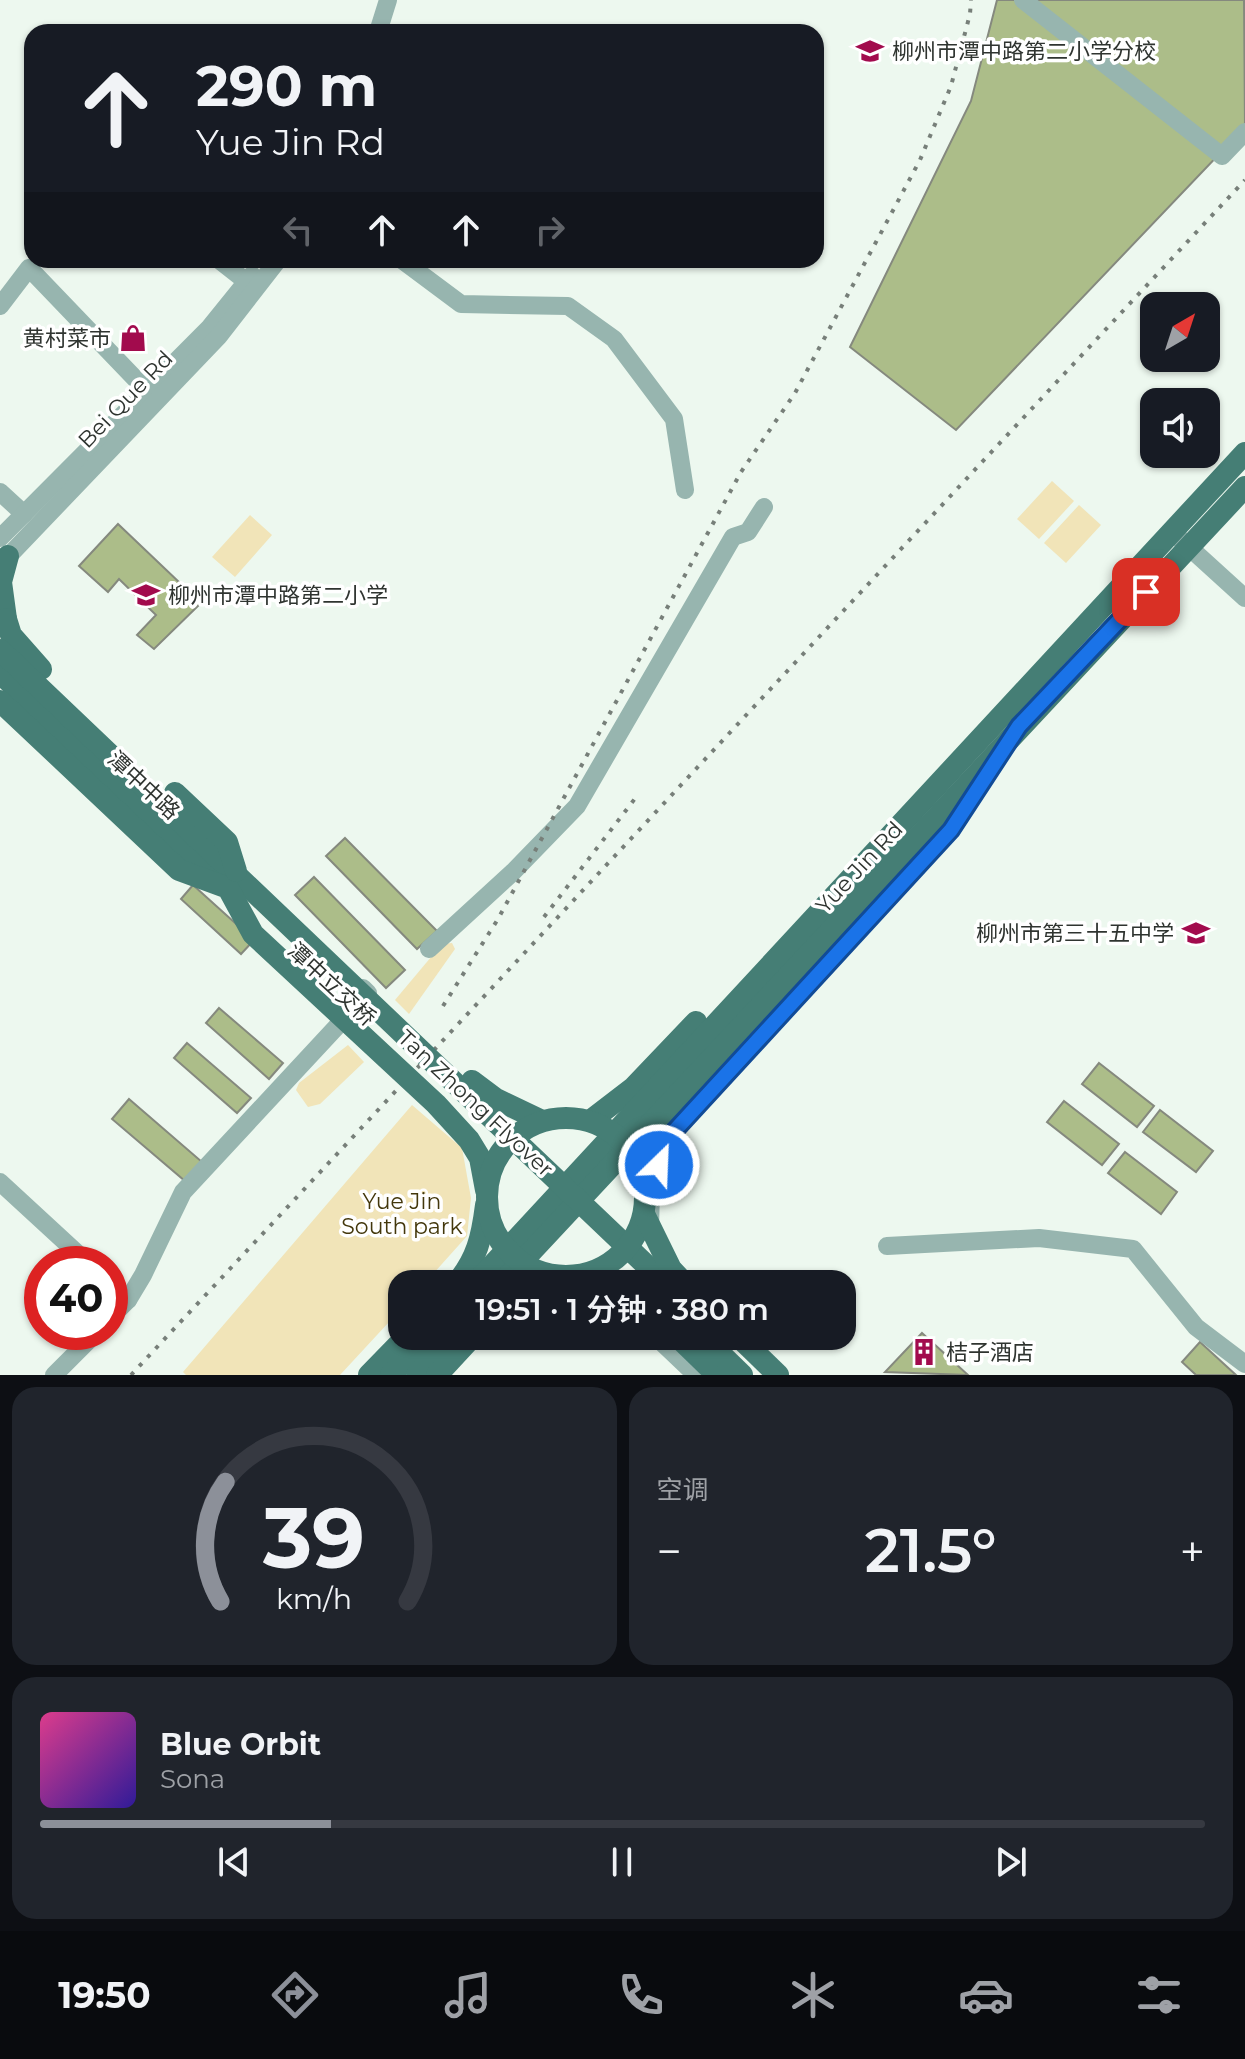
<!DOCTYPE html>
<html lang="zh">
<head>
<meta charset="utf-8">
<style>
	:root { --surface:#171b24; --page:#20242c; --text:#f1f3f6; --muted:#9ea1a6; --line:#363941; --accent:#8c9099 }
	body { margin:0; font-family:Montserrat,"Noto Sans SC",sans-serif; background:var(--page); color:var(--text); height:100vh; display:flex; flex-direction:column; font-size:30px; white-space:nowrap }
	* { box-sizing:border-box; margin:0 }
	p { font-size:26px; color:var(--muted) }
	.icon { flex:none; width:44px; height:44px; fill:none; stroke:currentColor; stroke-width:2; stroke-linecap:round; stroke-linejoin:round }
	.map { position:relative; height:1375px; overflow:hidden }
	.side { display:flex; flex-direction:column; gap:12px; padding:12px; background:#0d0f14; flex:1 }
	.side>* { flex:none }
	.top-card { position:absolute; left:24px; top:24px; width:800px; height:244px; border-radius:24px; box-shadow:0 2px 6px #0004; background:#171b24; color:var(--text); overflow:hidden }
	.needle { width:52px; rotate:39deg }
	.buttons { position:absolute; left:1140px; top:292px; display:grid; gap:16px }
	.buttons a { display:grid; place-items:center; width:80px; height:80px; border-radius:16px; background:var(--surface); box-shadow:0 2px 6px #0004; font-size:40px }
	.speed { position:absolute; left:24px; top:1246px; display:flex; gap:16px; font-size:40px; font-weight:700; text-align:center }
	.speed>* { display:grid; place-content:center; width:104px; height:104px; border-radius:50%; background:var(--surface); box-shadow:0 2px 6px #0004; line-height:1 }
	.speed .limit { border:12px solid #d22; background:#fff; color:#111 }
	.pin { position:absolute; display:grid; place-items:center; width:68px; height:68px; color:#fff; margin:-34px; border-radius:16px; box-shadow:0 4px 12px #0006 }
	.me { position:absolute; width:88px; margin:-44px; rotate:24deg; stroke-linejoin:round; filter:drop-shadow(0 0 6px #0008) }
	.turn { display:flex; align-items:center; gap:28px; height:168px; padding:0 40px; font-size:36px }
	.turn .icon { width:104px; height:104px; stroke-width:2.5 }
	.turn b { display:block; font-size:56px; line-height:68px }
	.lanes { display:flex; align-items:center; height:76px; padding:0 40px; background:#0003; justify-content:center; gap:40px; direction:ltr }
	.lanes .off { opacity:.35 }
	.big { font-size:60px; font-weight:600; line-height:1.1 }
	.side .widget { flex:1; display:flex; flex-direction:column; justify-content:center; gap:12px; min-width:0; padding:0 28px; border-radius:24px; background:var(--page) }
	.side .dial { align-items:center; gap:0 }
	.dial svg { height:208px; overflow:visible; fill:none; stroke:var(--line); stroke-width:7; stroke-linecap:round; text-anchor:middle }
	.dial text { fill:var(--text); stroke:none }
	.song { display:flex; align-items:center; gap:24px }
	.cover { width:96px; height:96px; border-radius:12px; background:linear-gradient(135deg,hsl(330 70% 55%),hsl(250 70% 35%)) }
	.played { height:8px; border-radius:4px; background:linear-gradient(90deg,var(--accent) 25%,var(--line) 25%) }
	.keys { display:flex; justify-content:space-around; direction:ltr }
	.heat { display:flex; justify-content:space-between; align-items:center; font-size:44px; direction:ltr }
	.side .tiles { flex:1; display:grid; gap:12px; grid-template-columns:1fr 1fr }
	.widget:last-child { grid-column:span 2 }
	.trip { position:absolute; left:388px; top:1270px; width:468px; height:80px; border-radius:24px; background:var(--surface); box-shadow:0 2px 6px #0004; font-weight:600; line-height:80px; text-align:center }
	.tabs { display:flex; height:128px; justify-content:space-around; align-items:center; background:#090b0e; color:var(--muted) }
	.tabs .icon { width:56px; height:56px }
	.tabs .selected { color:var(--accent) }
	.tabs b { font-size:36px; color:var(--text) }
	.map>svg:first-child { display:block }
</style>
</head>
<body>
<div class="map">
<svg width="1245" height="1375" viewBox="0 0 1245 1375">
	<rect width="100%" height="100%" fill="#edf8ef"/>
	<g fill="#f1e4b8">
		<path d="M1052,481L1074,501L1039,539L1017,519Z"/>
		<path d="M1079,505L1101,525L1066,563L1044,543Z"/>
		<path d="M250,515L272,535L235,577L212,557Z"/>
		<path d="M452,943L455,949L409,1014L395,1000L442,944Z"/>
		<path d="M348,1045L364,1062L320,1104L308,1107L296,1090L299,1083Z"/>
		<path d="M412,1105L462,1148L471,1198L467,1236L424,1284H402V1308L340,1375H186L183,1372Z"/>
	</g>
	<g fill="#acbd89" stroke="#85897e" stroke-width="2">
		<path d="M997,0H1244L1245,127L956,430L850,347L971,101Z"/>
		<path d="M118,524L201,603L154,649L137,635L156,615L119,579L108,592L79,566Z"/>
		<path d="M345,838L437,931L417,949L326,856Z"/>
		<path d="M314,877L405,970L386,988L295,895Z"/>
		<path d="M193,885L254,940L241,954L181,899Z"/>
		<path d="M219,1008L283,1063L269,1079L206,1023Z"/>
		<path d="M187,1043L251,1098L237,1113L174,1058Z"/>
		<path d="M1099,1063L1154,1106L1137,1127L1082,1084Z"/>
		<path d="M129,1099L202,1162L185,1181L112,1119Z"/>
		<path d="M1064,1101L1119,1144L1102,1165L1047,1122Z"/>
		<path d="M1160,1110L1213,1151L1196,1172L1143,1132Z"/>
		<path d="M1125,1152L1177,1192L1161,1214L1108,1173Z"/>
		<path d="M922,1333L968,1375L885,1372Z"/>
		<path d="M1200,1342L1236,1375H1196L1182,1362Z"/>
	</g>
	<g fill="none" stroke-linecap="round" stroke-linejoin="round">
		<g stroke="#97b5af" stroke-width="18">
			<path d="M1023,0L1222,156L1245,132"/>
			<path d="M378,32L388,0"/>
			<path d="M219,260L247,282"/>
			<path d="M402,260L461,304L568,306L614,339L674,419L685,490"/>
			<path d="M0,306L29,268L147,391"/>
			<path d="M0,492L24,514"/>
			<path d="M0,538L210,327L252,275"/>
			<path d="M1179,538L1245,598"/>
			<path d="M0,565L219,336L278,260"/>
			<path d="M938,844L990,770"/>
			<path d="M429,949L513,872L577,806L733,537L748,532L764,507"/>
			<path d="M0,1182L89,1264"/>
			<path d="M650,1227L651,1192L663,1151"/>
			<path d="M887,1246L1039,1238L1133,1249L1196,1327L1245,1364"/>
			<path d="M110,1283L128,1300"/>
			<path d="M110,1318L128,1300L143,1275L183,1192L368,993L363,988"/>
			<path d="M655,1336L696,1375"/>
			<path d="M54,1375L97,1332"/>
		</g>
		<g stroke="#457e75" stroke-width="22">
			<path d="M6,619L1,582L8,556"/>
			<path d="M0,673L228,888"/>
			<path d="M590,1121L633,1088L696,1022"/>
			<path d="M643,1177L666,1127L792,996L943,830"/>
			<path d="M581,1276L612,1284"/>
			<path d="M456,1284C477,1259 482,1237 486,1205"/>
			<path d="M475,1284L1245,453"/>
			<path d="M501,1284L1245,487"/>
			<path d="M544,1284L564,1277"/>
			<path d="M677,1336L717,1375"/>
			<path d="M702,1336L742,1375"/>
			<path d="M738,1336L778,1375"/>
			<path d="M369,1375L407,1336"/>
			<path d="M391,1375L427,1336"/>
			<path d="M417,1375L443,1347"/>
			<path d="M437,1375L473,1336"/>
		</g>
		<g stroke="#777f79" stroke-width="4" stroke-dasharray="4 8" stroke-linecap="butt">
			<path d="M544,917L637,796"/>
			<path d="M443,1006L498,919L741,472L795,393L920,160L951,86L970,14L971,0"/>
			<path d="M131,1375L1245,180"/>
		</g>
		<g stroke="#457e75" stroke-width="22">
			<path d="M6,619L11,635L41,669"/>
			<path d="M0,650L666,1284"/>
			<path d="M0,701L179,870L228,888L253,934L436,1104L469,1140L480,1158L486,1190"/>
			<path d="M175,793L227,842L236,871"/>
			<path d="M472,1081L496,1099L542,1121"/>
			<circle cx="566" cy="1197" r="79"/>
			<path d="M644,1214L671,1269L685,1284"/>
		</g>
	</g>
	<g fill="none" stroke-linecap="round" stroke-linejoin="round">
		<g stroke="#114b97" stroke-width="20">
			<path id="route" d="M659,1165L667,1139L951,830L1019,726L1146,592"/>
		</g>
		<use href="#route" stroke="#1a73e8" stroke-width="14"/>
	</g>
	<defs>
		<g id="school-bare" transform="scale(2.16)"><path d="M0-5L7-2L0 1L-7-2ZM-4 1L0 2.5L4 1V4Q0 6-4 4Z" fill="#a20b4d" stroke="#fff" stroke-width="2.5" paint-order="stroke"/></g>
		<g id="shop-bare" transform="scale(2.16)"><path d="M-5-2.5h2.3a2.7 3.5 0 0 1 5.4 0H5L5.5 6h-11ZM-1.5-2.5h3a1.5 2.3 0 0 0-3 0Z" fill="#a20b4d" stroke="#fff" stroke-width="2.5" paint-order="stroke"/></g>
		<g id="building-bare" transform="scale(2.16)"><path d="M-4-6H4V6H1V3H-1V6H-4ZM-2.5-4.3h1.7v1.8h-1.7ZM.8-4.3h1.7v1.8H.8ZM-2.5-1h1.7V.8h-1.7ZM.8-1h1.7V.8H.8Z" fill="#a20b4d" stroke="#fff" stroke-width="2.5" paint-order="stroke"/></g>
	</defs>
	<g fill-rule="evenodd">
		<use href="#school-bare" x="870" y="51"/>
		<use href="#shop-bare" x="133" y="338"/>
		<use href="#school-bare" x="146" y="595"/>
		<use href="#school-bare" x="1196" y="933"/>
		<use href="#building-bare" x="924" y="1352"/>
	</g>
	<g text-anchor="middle" stroke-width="7" stroke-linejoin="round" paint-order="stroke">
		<g font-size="22" fill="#2f3430" stroke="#fff" text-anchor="start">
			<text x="892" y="59">柳州市潭中路第二小学分校</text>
			<text x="111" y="346" text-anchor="end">黄村菜市</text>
			<text x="168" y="603">柳州市潭中路第二小学</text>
			<text x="1174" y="941" text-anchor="end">柳州市第三十五中学</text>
			<text x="946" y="1360">桔子酒店</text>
		</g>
		<g font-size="22" fill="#2f3430" stroke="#fff">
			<text transform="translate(125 399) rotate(-46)" y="8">Bei Que Rd</text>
			<text transform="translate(144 785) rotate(43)" y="8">潭中中路</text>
			<text transform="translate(859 867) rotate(-47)" y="8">Yue Jin Rd</text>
			<text transform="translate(332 984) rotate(43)" y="8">潭中立交桥</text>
			<text transform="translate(476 1103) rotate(43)" y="8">Tan Zhong Flyover</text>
		</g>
		<g font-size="22" fill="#43370b" stroke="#fff">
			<text x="402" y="1209">Yue Jin<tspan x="402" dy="25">South park</tspan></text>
		</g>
	</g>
</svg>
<div class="buttons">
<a><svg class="needle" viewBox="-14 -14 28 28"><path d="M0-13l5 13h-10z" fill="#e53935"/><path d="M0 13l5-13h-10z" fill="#9ea1a6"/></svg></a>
<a><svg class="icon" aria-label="sound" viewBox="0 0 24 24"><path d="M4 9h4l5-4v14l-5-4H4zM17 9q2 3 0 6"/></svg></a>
</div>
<div class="speed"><div class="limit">40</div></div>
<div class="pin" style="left:1146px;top:592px;background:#d93025"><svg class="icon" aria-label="arrive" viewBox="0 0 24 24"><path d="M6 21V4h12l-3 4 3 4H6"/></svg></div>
<svg class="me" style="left:659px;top:1165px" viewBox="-20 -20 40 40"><circle r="17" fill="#1a73e8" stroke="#fff" stroke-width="3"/><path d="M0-11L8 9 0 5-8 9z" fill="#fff"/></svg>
<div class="trip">19:51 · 1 分钟 · 380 m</div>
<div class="top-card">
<div class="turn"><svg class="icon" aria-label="ahead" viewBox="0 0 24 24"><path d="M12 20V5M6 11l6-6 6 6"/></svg><div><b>290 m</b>Yue Jin Rd</div></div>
<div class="lanes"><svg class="icon off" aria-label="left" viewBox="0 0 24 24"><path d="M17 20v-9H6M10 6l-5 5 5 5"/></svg><svg class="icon" aria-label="ahead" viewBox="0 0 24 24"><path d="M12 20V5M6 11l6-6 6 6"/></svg><svg class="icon" aria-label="ahead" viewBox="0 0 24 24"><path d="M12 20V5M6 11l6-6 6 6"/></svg><svg class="icon off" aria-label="right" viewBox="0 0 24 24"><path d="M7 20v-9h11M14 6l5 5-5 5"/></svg></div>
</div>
</div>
<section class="side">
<div class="tiles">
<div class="widget dial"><svg viewBox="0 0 100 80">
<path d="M14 69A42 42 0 1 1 86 69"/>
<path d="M14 69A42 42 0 0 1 16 23" stroke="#8c9099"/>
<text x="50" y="56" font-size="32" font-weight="700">39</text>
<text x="50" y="72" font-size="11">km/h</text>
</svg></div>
<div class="widget"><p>空调</p>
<div class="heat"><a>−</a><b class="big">21.5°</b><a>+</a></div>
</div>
<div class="widget">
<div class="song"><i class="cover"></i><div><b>Blue Orbit</b><p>Sona</p></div></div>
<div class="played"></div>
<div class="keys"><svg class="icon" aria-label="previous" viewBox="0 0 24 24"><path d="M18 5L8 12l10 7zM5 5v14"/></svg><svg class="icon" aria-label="pause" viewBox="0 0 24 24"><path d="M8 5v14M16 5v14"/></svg><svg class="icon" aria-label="next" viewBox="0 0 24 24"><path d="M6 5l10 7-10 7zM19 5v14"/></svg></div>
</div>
</div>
</section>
<nav class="tabs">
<b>19:50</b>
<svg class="icon selected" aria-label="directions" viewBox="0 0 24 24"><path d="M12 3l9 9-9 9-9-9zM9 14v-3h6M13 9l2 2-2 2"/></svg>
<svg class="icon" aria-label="music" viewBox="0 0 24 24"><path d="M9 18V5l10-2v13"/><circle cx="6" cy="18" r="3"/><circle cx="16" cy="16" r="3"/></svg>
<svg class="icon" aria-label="phone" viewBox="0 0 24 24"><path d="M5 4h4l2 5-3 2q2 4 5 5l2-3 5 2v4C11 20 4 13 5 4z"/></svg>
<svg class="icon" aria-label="climate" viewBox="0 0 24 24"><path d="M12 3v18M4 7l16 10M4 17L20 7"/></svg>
<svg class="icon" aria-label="car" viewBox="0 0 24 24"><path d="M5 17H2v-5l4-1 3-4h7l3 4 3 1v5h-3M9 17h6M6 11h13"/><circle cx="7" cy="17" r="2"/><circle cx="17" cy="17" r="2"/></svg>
<svg class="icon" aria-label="filters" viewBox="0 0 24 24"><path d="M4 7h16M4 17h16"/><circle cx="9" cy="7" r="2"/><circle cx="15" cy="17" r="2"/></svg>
</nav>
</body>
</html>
